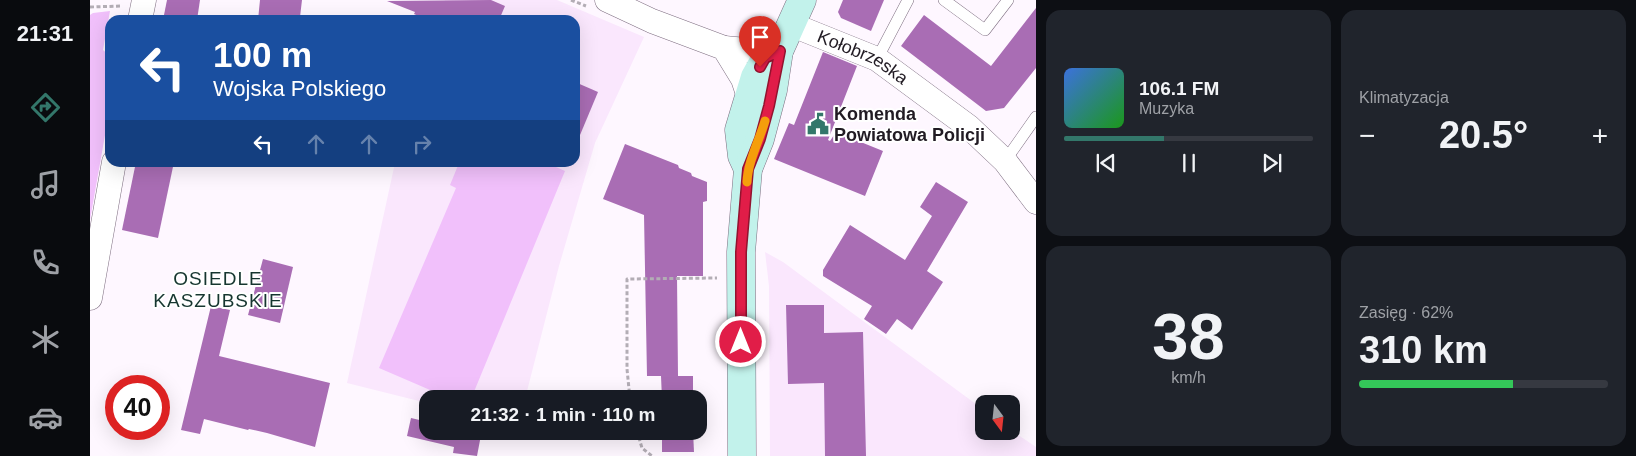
<!DOCTYPE html>
<html lang="pl">
<head>
<meta charset="utf-8">
<style>
	:root { --surface:#171b24; --page:#20242c; --text:#f1f3f6; --muted:#9ea1a6; --line:#363941; --accent:#33776a }
	body { margin:0; font-family:Helvetica,sans-serif; background:var(--page); color:var(--text); height:100vh; display:flex; flex-direction:column; font-size:19px; white-space:nowrap }
	* { box-sizing:border-box; margin:0 }
	p { font-size:16px; color:var(--muted) }
	.icon { flex:none; width:28px; height:28px; fill:none; stroke:currentColor; stroke-width:2; stroke-linecap:round; stroke-linejoin:round }
	.map { position:relative; flex:1; overflow:hidden }
	.side { display:flex; flex-direction:column; gap:10px; padding:10px; background:#0d0f14; width:600px }
	.side>* { flex:none }
	.guide { position:absolute; left:15px; top:15px; width:475px; height:152px; border-radius:15px; box-shadow:0 5px 20px #0002; background:#1a4fa0; color:#fff; overflow:hidden }
	.needle { width:32px; rotate:165deg }
	.tools { position:absolute; left:885px; top:395px; display:grid; gap:10px }
	.tools a { display:grid; place-items:center; width:45px; height:45px; border-radius:10px; background:var(--surface); box-shadow:0 5px 20px #0002; font-size:25px }
	.speed { position:absolute; left:15px; top:375px; display:flex; gap:10px; font-size:25px; font-weight:700; text-align:center }
	.speed>* { display:grid; place-content:center; width:65px; height:65px; border-radius:50%; background:var(--surface); box-shadow:0 5px 20px #0002; line-height:1 }
	.speed .limit { border:8px solid #d22; background:#fff; color:#111 }
	.pin { position:absolute; display:grid; place-items:center; width:42px; height:42px; color:#fff; margin:-51px -21px; border-radius:50% 50% 50% 0; rotate:-45deg; box-shadow:0 0 5px #0007 }
	.pin .icon { rotate:45deg }
	.me { position:absolute; width:55px; margin:-28px; rotate:0deg; stroke-linejoin:round; filter:drop-shadow(0 0 4px #0008) }
	.turn { display:flex; align-items:center; gap:18px; height:105px; padding:0 25px; font-size:22px }
	.turn .icon { width:65px; height:65px; stroke-width:2.5 }
	.turn b { display:block; font-size:35px; line-height:42px }
	.lanes { display:flex; align-items:center; height:48px; padding:0 25px; background:#0003; justify-content:center; gap:25px; direction:ltr }
	.lanes .off { opacity:.35 }
	.big { font-size:38px; font-weight:600; line-height:1.1 }
	.side .widget { flex:1; display:flex; flex-direction:column; justify-content:center; gap:8px; min-width:0; padding:0 18px; border-radius:15px; background:var(--page) }
	.side .dial { align-items:center; gap:0 }
	.dial b { font-size:65px; line-height:1 }
	.song { display:flex; align-items:center; gap:15px }
	.cover { width:60px; height:60px; border-radius:8px; background:linear-gradient(135deg,hsl(220 70% 55%),hsl(120 70% 35%)) }
	.played { height:5px; border-radius:2px; background:linear-gradient(90deg,var(--accent) 40%,var(--line) 40%) }
	.keys { display:flex; justify-content:space-around; direction:ltr }
	.heat { display:flex; justify-content:space-between; align-items:center; font-size:28px; direction:ltr }
	.charge { height:8px; border-radius:4px; background:linear-gradient(90deg,#34c759 62%,var(--line) 0) }
	.side .tiles { flex:1; display:grid; gap:10px; grid-template-columns:repeat(2,1fr) }
	.trip { position:absolute; left:329px; top:390px; width:288px; height:50px; border-radius:15px; background:var(--surface); box-shadow:0 5px 20px #0002; font-weight:600; line-height:50px; text-align:center }
	main { display:flex; flex:1; min-height:0 }
	.dock { display:flex; flex-direction:column; width:90px; justify-content:space-around; align-items:center; background:#090b0e; color:var(--muted) }
	.dock .icon { width:35px; height:35px }
	.dock .on { color:var(--accent) }
	.dock b { font-size:22px; color:var(--text) }
	.map>svg:first-child { display:block }
</style>
</head>
<body>
<main>
<nav class="dock">
<b>21:31</b>
<svg class="icon on" aria-label="directions" viewBox="0 0 24 24"><path d="M12 3l9 9-9 9-9-9zM9 14v-3h6M13 9l2 2-2 2"/></svg>
<svg class="icon" aria-label="music" viewBox="0 0 24 24"><path d="M9 18V5l10-2v13"/><circle cx="6" cy="18" r="3"/><circle cx="16" cy="16" r="3"/></svg>
<svg class="icon" aria-label="phone" viewBox="0 0 24 24"><path d="M5 4h4l2 5-3 2q2 4 5 5l2-3 5 2v4C11 20 4 13 5 4z"/></svg>
<svg class="icon" aria-label="climate" viewBox="0 0 24 24"><path d="M12 3v18M4 7l16 10M4 17L20 7"/></svg>
<svg class="icon" aria-label="car" viewBox="0 0 24 24"><path d="M5 17H2v-5l4-1 3-4h7l3 4 3 1v5h-3M9 17h6M6 11h13"/><circle cx="7" cy="17" r="2"/><circle cx="17" cy="17" r="2"/></svg>
</nav>
<div class="map">
<svg width="946" height="456" viewBox="0 0 946 456">
	<rect width="100%" height="100%" fill="#fef7ff"/>
	<g fill="#fae7fd">
		<path d="M355,0H467L554,37L505,143L469,266L435,399H338L337,403L257,383L305,163L485,162V20H347Z"/>
		<path d="M675,252L693,262L894,410V431L921,430L946,447V456H680L679,286Z"/>
	</g>
	<g fill="#f1c0fb">
		<path d="M20,11L13,50L20,56V107L0,220V15L3,13Z"/>
		<path d="M369,163H457L475,171L381,399H361L289,368L366,188L360,185Z"/>
	</g>
	<g fill="#a96db4">
		<path d="M77,0H110L107,20H73Z"/>
		<path d="M170,0H212L210,17H207V20H168Z"/>
		<path d="M401,0L415,6L409,20H337L324,14L325,12L297,1Z"/>
		<path d="M753,0H794L781,31L751,18L748,12Z"/>
		<path d="M946,8V68L914,108L896,111L811,46L834,15L901,66Z"/>
		<path d="M733,52L767,66L738,140L740,141L746,132L793,151L775,196L684,159L699,123L704,125Z"/>
		<path d="M485,82L508,92L485,147Z"/>
		<path d="M535,144L588,165L589,168L601,173L602,176L617,182V201L613,202V276H587L588,376H603V399H572L571,376H557L554,215L513,199Z"/>
		<path d="M46,162H84L68,238L32,230Z"/>
		<path d="M846,182L878,202L837,271L853,282L822,330L807,319L796,334L774,319L782,306L733,276V270L760,225L815,260L842,216L830,207Z"/>
		<path d="M173,259L203,267L190,323L158,315Z"/>
		<path d="M696,305H734V333L773,332L776,456H735L734,383L698,384Z"/>
		<path d="M121,306L140,310L129,356L240,383L225,447L177,433L159,429L158,430L114,419L110,434L91,430Z"/>
		<path d="M321,418L338,422V431H369L391,435L387,456L363,453L364,447L317,436Z"/>
		<path d="M572,431H603L604,452H572Z"/>
	</g>
	<g fill="none" stroke-linecap="round" stroke-linejoin="round">
		<g stroke="#7e6e81" stroke-width="12">
			<g id="lane">
				<path d="M854,0L895,30L918,0"/>
				<path d="M787,59L818,0"/>
				<path d="M915,161L946,117"/>
			</g>
		</g>
		<g stroke="#7e6e81" stroke-width="25">
			<g id="street">
				<path d="M517,0L562,21L634,48L653,79L659,97"/>
				<path d="M50,20L54,0"/>
				<path id="s1" d="M700,24L787,59L879,127L915,161L946,202"/>
				<path d="M634,48L678,52L689,51"/>
				<path d="M0,298L24,162"/>
			</g>
		</g>
		<g stroke="#7e6e81" stroke-width="29">
			<g id="secondary">
				<path d="M658,169L652,156L649,130L665,77L675,59L689,51"/>
				<path d="M652,456L651,252L658,169L670,139L683,90L689,51L712,0"/>
			</g>
		</g>
		<g stroke="#b3adb5" stroke-width="3" stroke-dasharray="4 2.5" stroke-linecap="butt">
			<path d="M481,0L496,6"/>
			<path d="M0,7L32,6"/>
			<path d="M540,399L537,369V279L627,278"/>
			<path d="M547,431L552,448L562,456"/>
		</g>
		<use href="#lane" stroke="#fff" stroke-width="11"/>
		<use href="#street" stroke="#fff" stroke-width="24"/>
		<use href="#secondary" stroke="#c2f2eb" stroke-width="28"/>
	</g>
	<g fill="none" stroke-linecap="round" stroke-linejoin="round">
		<g stroke="#92132f" stroke-width="12">
			<path id="route" d="M651,342V252L658,169L670,139L679,106L690,51L675,58L670,67"/>
		</g>
		<use href="#route" stroke="#e11d48" stroke-width="9"/>
		<path stroke="#f59e0b" stroke-width="9" d="M657,182C658,161 669,141 675,121"/>
	</g>
	<defs>
		<g id="civic-bare" transform="scale(1.725)"><path d="M-.6-6.5H3V-4.5H.6V-3L4-1V1h2V6H-6V1h2V-1L-.6-3ZM-1.2 2.5V6h2.4V2.5Z" fill="#33776a" stroke="#fff" stroke-width="2.5" paint-order="stroke"/></g>
	</defs>
	<g fill-rule="evenodd">
		<use href="#civic-bare" x="728" y="124"/>
	</g>
	<g text-anchor="middle" stroke-width="4" stroke-linejoin="round" paint-order="stroke">
		<g font-size="18" fill="#211b23" stroke="#fff">
			<text dy="6" stroke="none"><textPath href="#s1" startOffset="80">Kołobrzeska</textPath></text>
		</g>
		<g font-size="18" font-weight="bold" fill="#211b23" stroke="#fff" text-anchor="start">
			<text x="744" y="120">Komenda<tspan x="744" dy="21">Powiatowa Policji</tspan></text>
		</g>
		<g font-size="19" letter-spacing="1" fill="#163630" stroke="#fff">
			<text x="128" y="285">OSIEDLE<tspan x="128" dy="22">KASZUBSKIE</tspan></text>
		</g>
	</g>
</svg>
<div class="tools">
<a><svg class="needle" viewBox="-14 -14 28 28"><path d="M0-13l5 13h-10z" fill="#e53935"/><path d="M0 13l5-13h-10z" fill="#9ea1a6"/></svg></a>
</div>
<div class="speed"><div class="limit">40</div></div>
<div class="pin" style="left:670px;top:67px;background:#d93025"><svg class="icon" aria-label="arrive" viewBox="0 0 24 24"><path d="M6 21V4h12l-3 4 3 4H6"/></svg></div>
<svg class="me" style="left:651px;top:342px" viewBox="-20 -20 40 40"><circle r="17" fill="#e11d48" stroke="#fff" stroke-width="3"/><path d="M0-11L8 9 0 5-8 9z" fill="#fff"/></svg>
<div class="trip">21:32 · 1 min · 110 m</div>
<div class="guide">
<div class="turn"><svg class="icon" aria-label="left" viewBox="0 0 24 24"><path d="M17 20v-9H6M10 6l-5 5 5 5"/></svg><div><b>100 m</b>Wojska Polskiego</div></div>
<div class="lanes"><svg class="icon" aria-label="left" viewBox="0 0 24 24"><path d="M17 20v-9H6M10 6l-5 5 5 5"/></svg><svg class="icon off" aria-label="ahead" viewBox="0 0 24 24"><path d="M12 20V5M6 11l6-6 6 6"/></svg><svg class="icon off" aria-label="ahead" viewBox="0 0 24 24"><path d="M12 20V5M6 11l6-6 6 6"/></svg><svg class="icon off" aria-label="right" viewBox="0 0 24 24"><path d="M7 20v-9h11M14 6l5 5-5 5"/></svg></div>
</div>
</div>
<section class="side">
<div class="tiles">
<div class="widget">
<div class="song"><i class="cover"></i><div><b>106.1 FM</b><p>Muzyka</p></div></div>
<div class="played"></div>
<div class="keys"><svg class="icon" aria-label="previous" viewBox="0 0 24 24"><path d="M18 5L8 12l10 7zM5 5v14"/></svg><svg class="icon" aria-label="pause" viewBox="0 0 24 24"><path d="M8 5v14M16 5v14"/></svg><svg class="icon" aria-label="next" viewBox="0 0 24 24"><path d="M6 5l10 7-10 7zM19 5v14"/></svg></div>
</div>
<div class="widget"><p>Klimatyzacja</p>
<div class="heat"><a>−</a><b class="big">20.5°</b><a>+</a></div>
</div>
<div class="widget dial"><b>38</b><p>km/h</p></div>
<div class="widget"><p>Zasięg · 62%</p><b class="big">310 km</b><div class="charge"></div></div>
</div>
</section>
</main>
</body>
</html>
